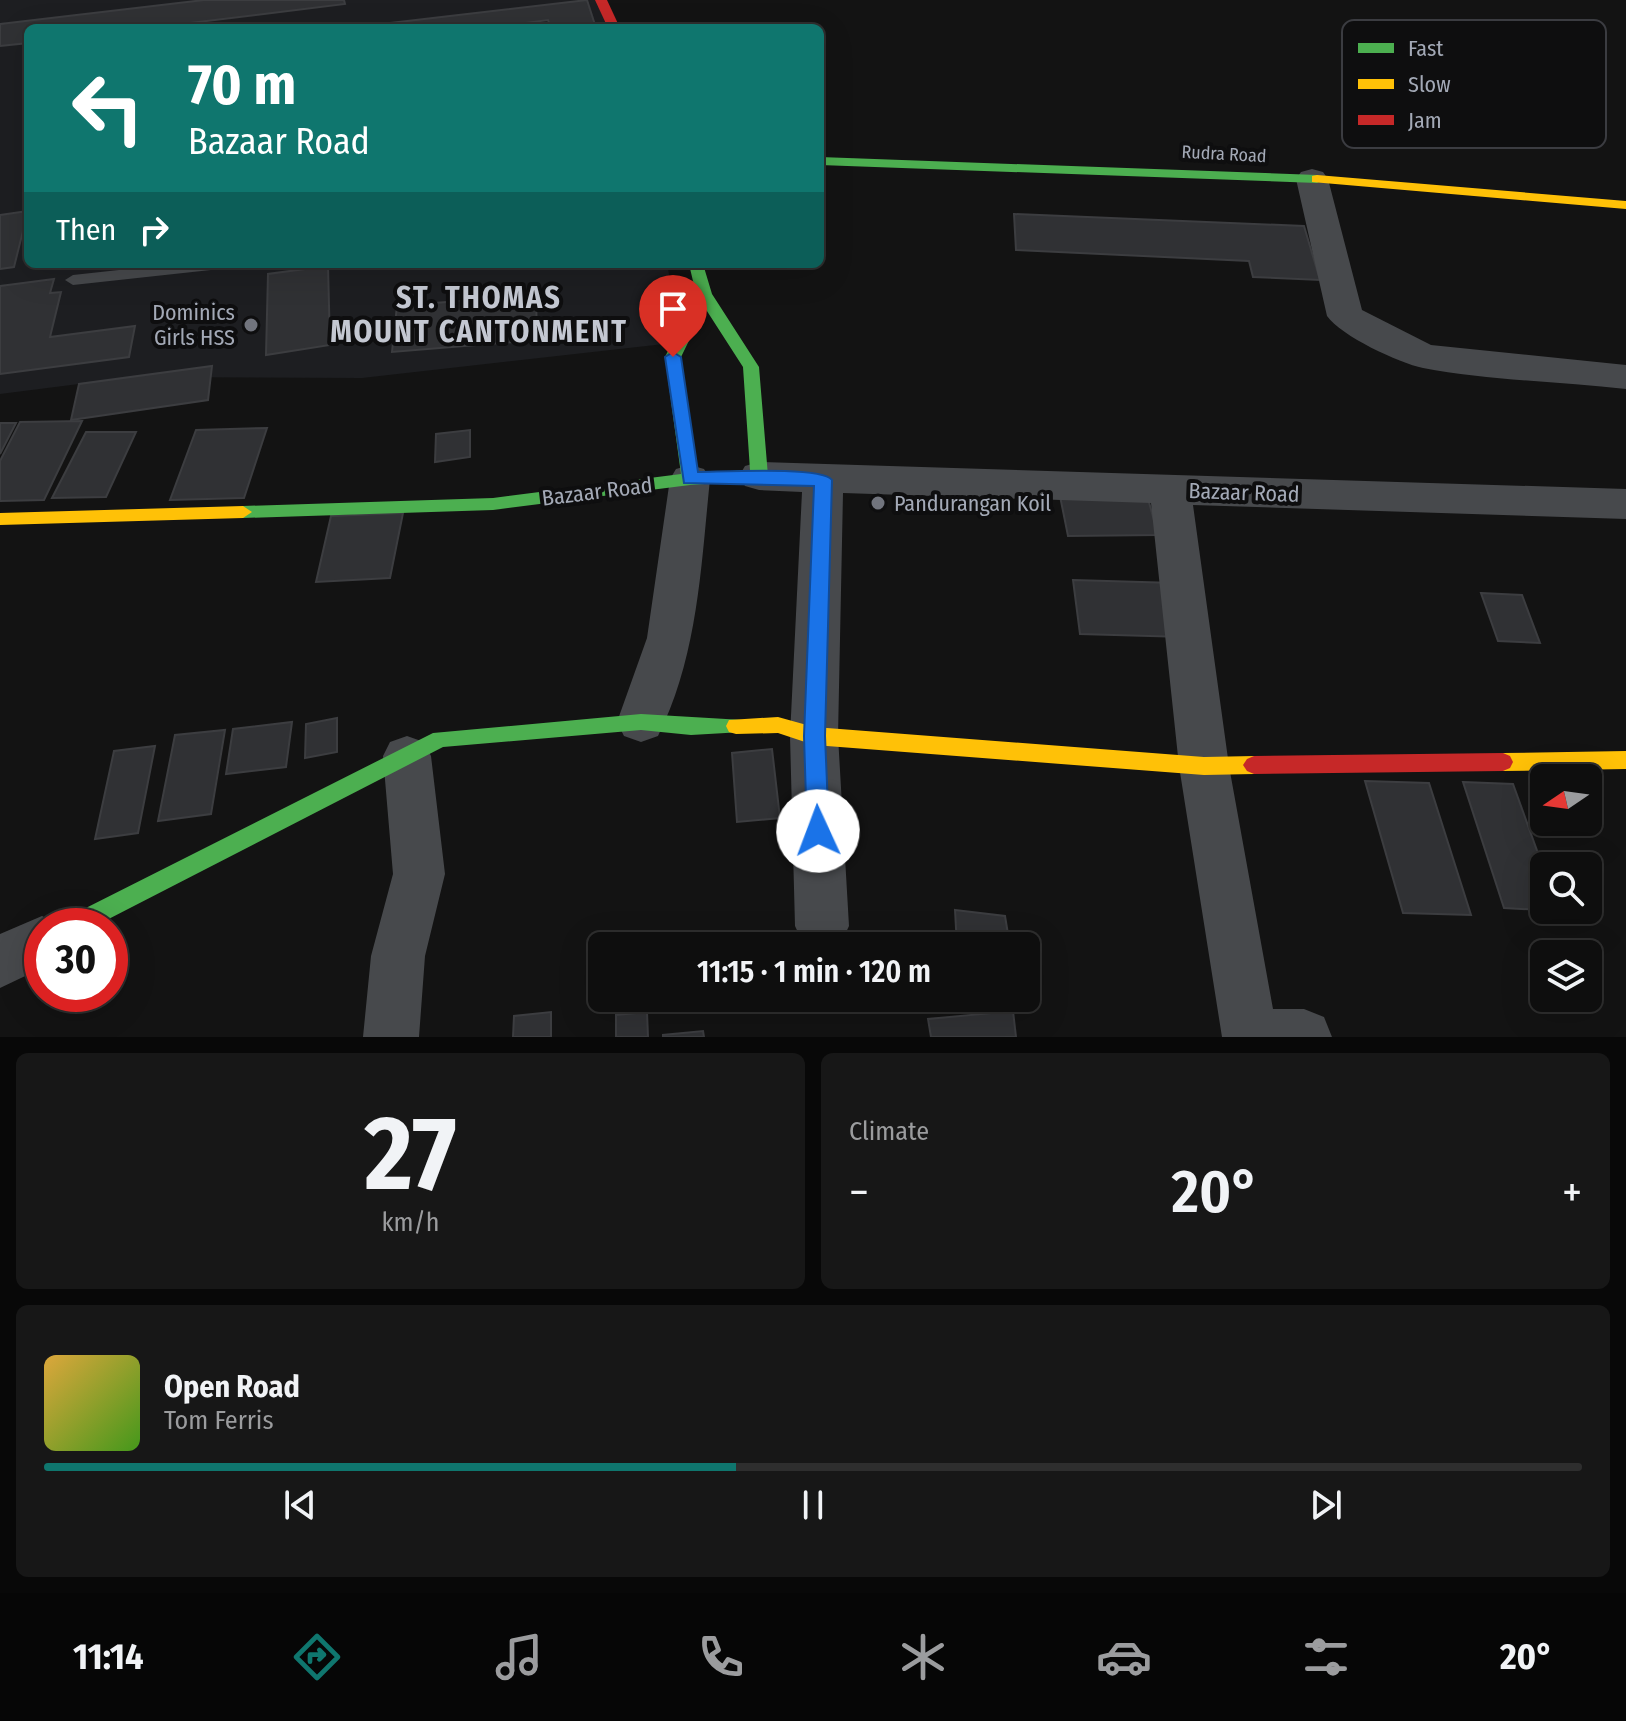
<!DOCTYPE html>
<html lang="en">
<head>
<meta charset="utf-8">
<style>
	:root { --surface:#0e0e0e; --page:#171717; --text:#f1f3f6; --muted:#9b9c9e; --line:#2e2e2e; --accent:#0f766e }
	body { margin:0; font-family:"Fira Sans Condensed",sans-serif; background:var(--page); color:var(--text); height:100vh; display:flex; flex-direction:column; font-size:30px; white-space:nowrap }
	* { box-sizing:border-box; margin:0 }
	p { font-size:26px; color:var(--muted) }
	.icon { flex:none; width:44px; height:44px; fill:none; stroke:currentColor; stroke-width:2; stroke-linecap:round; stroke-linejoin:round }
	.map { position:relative; height:1037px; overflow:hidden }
	.drawer { display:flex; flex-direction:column; gap:16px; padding:16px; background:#080808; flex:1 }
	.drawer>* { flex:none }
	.guide { position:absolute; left:24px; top:24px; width:800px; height:244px; border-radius:12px; box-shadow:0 8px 32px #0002,0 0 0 2px var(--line); background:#0f766e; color:#fff; overflow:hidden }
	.needle { width:52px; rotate:257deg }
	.buttons { position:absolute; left:1530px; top:764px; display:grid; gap:16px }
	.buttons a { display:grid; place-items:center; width:72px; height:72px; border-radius:12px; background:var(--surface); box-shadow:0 8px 32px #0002,0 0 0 2px var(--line); font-size:40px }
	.speed { position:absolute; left:24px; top:908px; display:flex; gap:16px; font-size:40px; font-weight:700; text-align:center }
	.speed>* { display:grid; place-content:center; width:104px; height:104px; border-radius:50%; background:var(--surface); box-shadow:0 8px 32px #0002,0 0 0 2px var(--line); line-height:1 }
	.speed .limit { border:12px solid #d22; background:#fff; color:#111 }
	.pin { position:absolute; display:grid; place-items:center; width:68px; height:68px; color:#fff; margin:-82px -34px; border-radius:50% 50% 50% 0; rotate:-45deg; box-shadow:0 0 8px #0007 }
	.pin .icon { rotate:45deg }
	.me { position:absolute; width:88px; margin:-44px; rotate:358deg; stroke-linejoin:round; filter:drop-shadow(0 0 6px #0008) }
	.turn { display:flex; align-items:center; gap:28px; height:168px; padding:0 32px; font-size:36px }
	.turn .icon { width:104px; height:104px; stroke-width:2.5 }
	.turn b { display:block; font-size:56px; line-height:68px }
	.then { display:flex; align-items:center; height:76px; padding:0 32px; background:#0003; gap:16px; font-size:30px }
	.big { font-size:60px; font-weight:600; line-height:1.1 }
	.drawer .widget { flex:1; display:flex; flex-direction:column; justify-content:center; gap:12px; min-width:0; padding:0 28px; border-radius:12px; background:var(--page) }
	.drawer .dial { align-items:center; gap:0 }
	.dial b { font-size:104px; line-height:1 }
	.song { display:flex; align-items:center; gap:24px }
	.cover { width:96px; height:96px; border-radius:12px; background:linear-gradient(135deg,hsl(40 70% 55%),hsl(100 70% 35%)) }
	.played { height:8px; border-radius:4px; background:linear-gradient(90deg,var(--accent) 45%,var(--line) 45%) }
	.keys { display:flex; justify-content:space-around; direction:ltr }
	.heat { display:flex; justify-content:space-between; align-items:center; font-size:44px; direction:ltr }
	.drawer .tiles { flex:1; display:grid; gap:16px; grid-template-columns:1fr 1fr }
	.widget:last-child { grid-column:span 2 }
	.trip { position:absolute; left:588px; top:932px; width:452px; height:80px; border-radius:12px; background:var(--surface); box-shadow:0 8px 32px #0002,0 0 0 2px var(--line); font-weight:600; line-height:80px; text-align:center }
	.tab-bar { display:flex; height:128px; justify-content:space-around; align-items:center; background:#060606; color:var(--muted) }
	.tab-bar .icon { width:56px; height:56px }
	.tab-bar .selected { color:var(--accent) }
	.tab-bar b { font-size:36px; color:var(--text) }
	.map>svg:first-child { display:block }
</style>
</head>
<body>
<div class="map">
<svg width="1626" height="1037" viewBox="0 0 1626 1037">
	<rect width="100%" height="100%" fill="#131313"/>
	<path fill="#1d1e21" d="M0,0H605L612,28H28V264H667L682,342L362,378L134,377L0,394Z"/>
	<g fill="#303134" stroke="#3c3d40" stroke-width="2">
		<path d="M204,0H344L345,4L149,28H28V43L0,46V24Z"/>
		<path d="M587,0L596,28H551L548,20L486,28H347Z"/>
		<path d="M28,211L14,267L0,269V215Z"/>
		<path d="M1014,214L1304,226L1320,280L1253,277L1249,261L1016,250Z"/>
		<path d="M328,266L330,345L266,355L268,274Z"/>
		<path d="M54,279L50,293L61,292L50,337L135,326L129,357L0,374V286Z"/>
		<path d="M536,295L537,340L392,352L397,306Z"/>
		<path d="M212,366L208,400L71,420L79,384Z"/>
		<path d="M82,421L44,500L0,501V461L20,422Z"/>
		<path d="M0,423H16L0,454Z"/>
		<path d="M267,428L244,498L170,500L196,430Z"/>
		<path d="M470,430V457L435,462L436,434Z"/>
		<path d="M86,432H136L106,497L52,498Z"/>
		<path d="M1147,495L1158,535L1068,536L1060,496Z"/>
		<path d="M403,513L390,578L316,582L331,516Z"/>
		<path d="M1073,580L1175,583L1184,637L1080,634Z"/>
		<path d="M1481,593L1522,595L1540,643L1498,641Z"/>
		<path d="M337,718V752L305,758L306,724Z"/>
		<path d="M292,722L286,767L226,774L233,729Z"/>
		<path d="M225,730L211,814L158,821L175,735Z"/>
		<path d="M155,746L138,833L95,839L114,751Z"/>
		<path d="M772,749L780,818L737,822L732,753Z"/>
		<path d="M1365,781L1429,783L1471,915L1403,913Z"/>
		<path d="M1463,782L1513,784L1544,870V910L1559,911L1504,908Z"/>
		<path d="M955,910L1005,916L1010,946H957Z"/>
		<path d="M1013,1011L1016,1037H931L928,1019Z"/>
		<path d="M551,1012V1037H513L514,1016Z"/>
		<path d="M647,1012L648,1037H616V1015Z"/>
		<path d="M703,1031L704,1037H663V1035Z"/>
	</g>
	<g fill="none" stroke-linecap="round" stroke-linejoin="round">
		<path fill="#47494c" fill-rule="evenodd" d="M174,264H228L220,269L73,285L65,280L73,275Z"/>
		<g fill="#47494c" fill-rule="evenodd">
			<path d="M1312,169L1323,172L1328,179L1362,310L1431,345L1626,365V389C1561,382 1487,380 1423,368C1399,363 1341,336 1327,316L1296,179L1301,172Z"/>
			<path d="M759,462L1626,489V519L1193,505L1229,766L1273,1009H1304L1324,1017L1332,1037H1222L1179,766L1151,503L843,493L838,736L849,926L841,943L834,946L803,943L795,926L790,736L802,492L759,490L745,486L739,476L745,466Z"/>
			<path d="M690,465L704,469L710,479C701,566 698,656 658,736L641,742L624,736L617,722L647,638L670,479L676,469Z"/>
			<path d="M407,736L424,742L431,756L445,874L425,956L419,1037H363L371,956L393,874L383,756L390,742Z"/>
			<path d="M42,916L62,926H42V968L0,988V934Z"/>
		</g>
		<g fill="#4caf50" fill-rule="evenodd">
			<path d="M820,157L1317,175L1324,179L1317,183L820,165Z"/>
			<path d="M689,264H703L712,294L759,367L768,476L765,480L690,485L493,510L243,518L234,512L243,506L493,498L681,474L665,357L696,294ZM705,308L743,367L750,470L698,473L681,357Z"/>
			<path d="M641,714L743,720L746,726L743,732L691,735L641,730L443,747L95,926H61L64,919L433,733Z"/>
		</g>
		<g fill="#ffc107" fill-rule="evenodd">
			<path d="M1317,175L1626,201V209L1312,182V176Z"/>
			<path d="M243,506L252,512L243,518L0,525V513Z"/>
			<path d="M778,717L814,727L1204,757L1254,756L1261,759L1265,765L1261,771L1254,774L1204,775L814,745L778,733L736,734L729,732L726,726L729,720Z"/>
			<path d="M1626,751V769L1503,771L1496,768L1493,762L1496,756L1503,753Z"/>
		</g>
		<g fill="#c62828" fill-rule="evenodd">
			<path d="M595,0H607L620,28H608Z"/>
			<path d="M1503,753L1510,756L1513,762L1510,768L1503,771L1254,774L1247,771L1243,765L1247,759L1254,756Z"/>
		</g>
	</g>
	<path fill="#1a73e8" stroke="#114b97" stroke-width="2" d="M673,352L681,357L698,472C721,472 821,466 832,480L825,736L829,831L826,838L818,841L810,838L807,831L804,736L814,486L684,483L665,357Z"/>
	<g fill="#71747d" stroke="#0e0e0f" stroke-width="3">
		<circle cx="251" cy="325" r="8"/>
		<circle cx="878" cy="503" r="8"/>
	</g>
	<g text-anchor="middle" stroke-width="8" stroke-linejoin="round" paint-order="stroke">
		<g font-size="18" fill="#a3a9b6" stroke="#0e0e0f">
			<text transform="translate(1224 154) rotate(3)" y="6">Rudra Road</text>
		</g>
		<g font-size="22" fill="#a3a9b6" stroke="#0e0e0f" text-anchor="end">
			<text x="235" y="320">Dominics<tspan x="235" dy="25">Girls HSS</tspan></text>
			<text x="894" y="511" text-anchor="start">Pandurangan Koil</text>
		</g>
		<g font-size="22" fill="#a3a9b6" stroke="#0e0e0f">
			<text transform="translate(597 491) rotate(-7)" y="8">Bazaar Road</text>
			<text transform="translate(1244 492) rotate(2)" y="8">Bazaar Road</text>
		</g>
		<g font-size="30" font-weight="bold" letter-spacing="2" fill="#c4c8d2" stroke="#0e0e0f">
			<text x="479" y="308">ST. THOMAS<tspan x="479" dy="34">MOUNT CANTONMENT</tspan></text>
		</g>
	</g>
	<rect x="1342" y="20" width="264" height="128" rx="12" fill="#0e0e0f" stroke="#3b3c41" stroke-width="2"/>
	<rect x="1358" y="43" width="36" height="10" fill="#4caf50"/>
	<rect x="1358" y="79" width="36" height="10" fill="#ffc107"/>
	<rect x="1358" y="115" width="36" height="10" fill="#c62828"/>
	<g font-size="22" fill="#a3a9b6">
		<text x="1408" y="56">Fast</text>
		<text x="1408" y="92">Slow</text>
		<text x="1408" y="128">Jam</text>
	</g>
</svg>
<div class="buttons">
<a><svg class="needle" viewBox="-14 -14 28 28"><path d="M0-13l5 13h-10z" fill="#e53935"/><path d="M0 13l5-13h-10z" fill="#9b9c9e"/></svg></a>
<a><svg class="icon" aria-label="search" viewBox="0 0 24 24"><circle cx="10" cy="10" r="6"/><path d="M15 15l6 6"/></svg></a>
<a><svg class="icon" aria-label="layers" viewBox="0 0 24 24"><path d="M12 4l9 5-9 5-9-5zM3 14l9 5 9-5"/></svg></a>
</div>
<div class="speed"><div class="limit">30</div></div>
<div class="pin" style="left:673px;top:357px;background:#d93025"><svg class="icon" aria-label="arrive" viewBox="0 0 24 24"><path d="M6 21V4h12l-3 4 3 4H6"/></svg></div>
<svg class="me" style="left:818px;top:831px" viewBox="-20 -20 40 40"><circle r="19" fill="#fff"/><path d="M0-13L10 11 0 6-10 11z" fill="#1a73e8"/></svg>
<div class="trip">11:15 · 1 min · 120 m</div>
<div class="guide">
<div class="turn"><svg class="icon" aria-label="left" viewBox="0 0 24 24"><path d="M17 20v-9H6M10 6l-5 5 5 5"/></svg><div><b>70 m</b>Bazaar Road</div></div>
<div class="then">Then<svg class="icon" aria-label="right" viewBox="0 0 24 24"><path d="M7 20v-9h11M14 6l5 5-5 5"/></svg></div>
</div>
</div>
<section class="drawer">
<div class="tiles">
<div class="widget dial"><b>27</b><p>km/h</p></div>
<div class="widget"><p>Climate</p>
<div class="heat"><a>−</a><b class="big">20°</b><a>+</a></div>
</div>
<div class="widget">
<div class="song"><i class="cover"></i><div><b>Open Road</b><p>Tom Ferris</p></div></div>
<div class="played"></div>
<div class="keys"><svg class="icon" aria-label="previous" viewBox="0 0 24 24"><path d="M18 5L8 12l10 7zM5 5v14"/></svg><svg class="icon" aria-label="pause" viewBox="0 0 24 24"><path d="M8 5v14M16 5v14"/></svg><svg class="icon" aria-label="next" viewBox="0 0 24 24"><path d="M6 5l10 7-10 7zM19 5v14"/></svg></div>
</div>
</div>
</section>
<nav class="tab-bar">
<b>11:14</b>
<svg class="icon selected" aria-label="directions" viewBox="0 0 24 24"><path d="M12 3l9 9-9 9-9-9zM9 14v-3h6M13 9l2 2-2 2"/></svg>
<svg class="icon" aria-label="music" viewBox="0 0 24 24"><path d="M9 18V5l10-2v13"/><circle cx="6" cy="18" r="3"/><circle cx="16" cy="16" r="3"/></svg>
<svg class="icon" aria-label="phone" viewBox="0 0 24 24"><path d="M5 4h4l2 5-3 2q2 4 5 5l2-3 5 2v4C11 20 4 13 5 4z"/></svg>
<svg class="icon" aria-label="climate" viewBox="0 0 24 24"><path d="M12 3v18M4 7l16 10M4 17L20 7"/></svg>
<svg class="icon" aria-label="car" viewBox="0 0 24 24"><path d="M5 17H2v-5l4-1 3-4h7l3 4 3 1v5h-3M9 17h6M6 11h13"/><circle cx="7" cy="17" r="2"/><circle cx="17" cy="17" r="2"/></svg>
<svg class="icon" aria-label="filters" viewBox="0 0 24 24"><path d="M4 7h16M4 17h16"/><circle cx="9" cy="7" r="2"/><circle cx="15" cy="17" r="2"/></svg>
<b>20°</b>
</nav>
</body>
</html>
